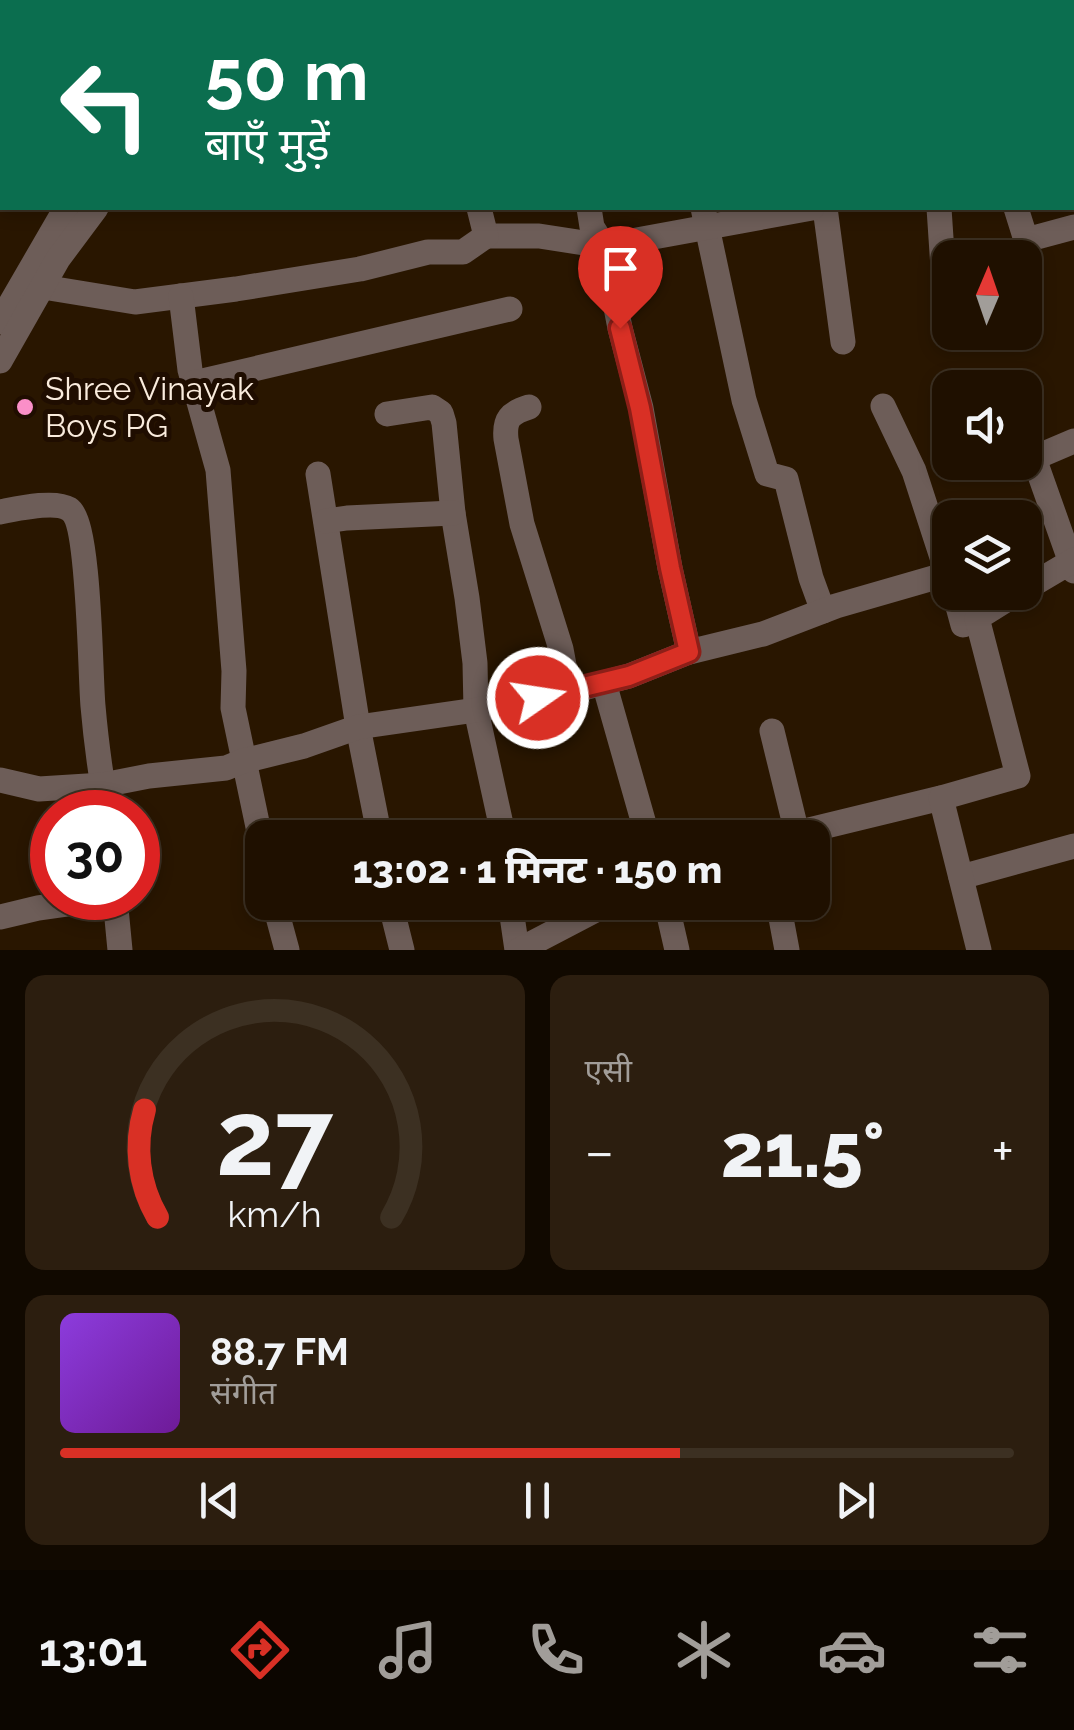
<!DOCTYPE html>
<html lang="hi">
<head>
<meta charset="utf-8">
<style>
	:root { --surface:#1f1000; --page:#2c1e0f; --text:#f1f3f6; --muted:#a19d99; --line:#3c3022; --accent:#d93025 }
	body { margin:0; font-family:Raleway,"Noto Sans Devanagari",sans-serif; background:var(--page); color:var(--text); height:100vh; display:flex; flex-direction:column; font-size:38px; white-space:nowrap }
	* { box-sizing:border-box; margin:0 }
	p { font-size:32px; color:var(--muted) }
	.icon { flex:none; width:55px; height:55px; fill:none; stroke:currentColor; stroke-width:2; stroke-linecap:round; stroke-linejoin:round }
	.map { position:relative; height:950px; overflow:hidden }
	.details { display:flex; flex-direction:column; gap:25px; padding:25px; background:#110900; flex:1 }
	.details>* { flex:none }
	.banner { position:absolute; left:0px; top:0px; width:1075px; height:210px; box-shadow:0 5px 15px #0003,0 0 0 2px var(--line); background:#0b6e4f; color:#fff; overflow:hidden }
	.needle { width:65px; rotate:2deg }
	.controls { position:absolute; left:932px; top:240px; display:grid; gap:20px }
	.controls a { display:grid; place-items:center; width:110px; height:110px; border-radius:20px; background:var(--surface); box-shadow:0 5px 15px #0003,0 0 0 2px var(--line); font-size:50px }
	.speed { position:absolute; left:30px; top:790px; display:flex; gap:20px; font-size:50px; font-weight:700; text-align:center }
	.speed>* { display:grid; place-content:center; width:130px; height:130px; border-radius:50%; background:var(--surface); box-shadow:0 5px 15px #0003,0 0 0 2px var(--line); line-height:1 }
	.speed .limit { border:15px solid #d22; background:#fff; color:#111 }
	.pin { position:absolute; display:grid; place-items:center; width:85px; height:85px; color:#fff; margin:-102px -42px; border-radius:50% 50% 50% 0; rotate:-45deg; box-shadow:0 0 10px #0007 }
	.pin .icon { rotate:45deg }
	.me { position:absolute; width:110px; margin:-55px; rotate:77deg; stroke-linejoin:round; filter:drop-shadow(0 0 8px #0008) }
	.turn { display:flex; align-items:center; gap:35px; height:210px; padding:0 40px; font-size:45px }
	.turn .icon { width:130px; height:130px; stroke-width:2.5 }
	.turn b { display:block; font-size:70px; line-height:85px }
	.big { font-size:75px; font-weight:800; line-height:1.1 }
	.details .widget { flex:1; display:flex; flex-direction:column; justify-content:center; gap:15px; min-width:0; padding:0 35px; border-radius:20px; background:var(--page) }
	.details .dial { align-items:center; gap:0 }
	.dial svg { height:260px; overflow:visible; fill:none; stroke:var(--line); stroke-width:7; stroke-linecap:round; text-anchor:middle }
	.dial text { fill:var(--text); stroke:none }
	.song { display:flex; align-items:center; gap:30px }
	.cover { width:120px; height:120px; border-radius:15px; background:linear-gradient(135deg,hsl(270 70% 55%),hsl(280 70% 35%)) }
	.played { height:10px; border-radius:5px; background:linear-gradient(90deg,var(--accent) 65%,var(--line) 65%) }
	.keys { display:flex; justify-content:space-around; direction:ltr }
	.heat { display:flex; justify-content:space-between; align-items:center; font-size:55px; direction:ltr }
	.details .tiles { flex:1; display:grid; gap:25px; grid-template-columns:1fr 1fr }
	.widget:last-child { grid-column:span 2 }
	.trip { position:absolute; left:245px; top:820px; width:585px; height:100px; border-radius:20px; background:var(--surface); box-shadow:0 5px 15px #0003,0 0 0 2px var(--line); font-weight:800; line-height:100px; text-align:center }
	.tabs { display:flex; height:160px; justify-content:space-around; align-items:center; background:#0c0600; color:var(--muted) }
	.tabs .icon { width:70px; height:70px }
	.tabs .active { color:var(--accent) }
	.tabs b { font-size:45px; color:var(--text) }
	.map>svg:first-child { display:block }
</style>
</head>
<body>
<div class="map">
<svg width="1074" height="950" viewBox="0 0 1074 950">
	<rect width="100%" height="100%" fill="#291600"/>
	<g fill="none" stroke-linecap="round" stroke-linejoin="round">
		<g stroke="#6d5d58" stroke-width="25">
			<path d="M185,0L189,2"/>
			<path d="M544,0L545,2"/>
			<path d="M657,0V2"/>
			<path d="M783,0V2"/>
			<path d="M906,0V2"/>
			<path d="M1013,0V2"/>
			<path d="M223,2L225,0"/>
			<path d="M1061,2L1069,0"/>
			<path d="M0,145H2"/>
			<path d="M589,208L592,227L604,246L620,328L641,408L670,568L689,652"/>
			<path d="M703,208L744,400L767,474L786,479L811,578L823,611"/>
			<path d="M825,208L843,342"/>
			<path d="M939,208L944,283"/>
			<path d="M1016,208L1026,240L1074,227"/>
			<path d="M486,236H539L604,246L812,208"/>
			<path d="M43,287L135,302L236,289L360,269L428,252H463L486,236L479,208"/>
			<path d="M181,296L190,370L218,470L234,671L233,708L262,846"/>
			<path d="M0,322L66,208"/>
			<path d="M0,361L58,259L96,208"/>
			<path d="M194,383L510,309"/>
			<path d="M883,406L914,471L950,582"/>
			<path d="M387,414L432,407L441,413L444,423L453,513L467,598L475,663L476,710L504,838"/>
			<path d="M1025,433L1074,571"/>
			<path d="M1034,458L1074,441"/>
			<path d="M318,474L358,727L380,838"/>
			<path d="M0,512C16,509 54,500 69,509C90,522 90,674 93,706C96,741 101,777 107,812"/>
			<path d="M326,521L347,518L453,513"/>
			<path d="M1025,589L1074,560"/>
			<path d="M954,592L963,625L977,618"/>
			<path d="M604,683L648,838"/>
			<path d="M569,692L629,676L689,652L763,634L836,606L947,574"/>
			<path d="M772,731L797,833"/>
			<path d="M0,780L39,789L103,785L149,776L226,768L243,761L304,746L358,727L476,710L569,692L561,649L522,524L506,439C504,419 510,413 529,407"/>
			<path d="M789,838L797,833L941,798"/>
			<path d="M961,877L1074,846"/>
			<path d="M115,898L120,950"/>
			<path d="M274,902L287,950"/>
			<path d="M390,902L402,950"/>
			<path d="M510,902L517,950"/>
			<path d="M666,902L677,950"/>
			<path d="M778,902L787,950"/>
			<path d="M0,917L38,908L109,898"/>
			<path d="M519,950L611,902"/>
			<path d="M979,950L941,798L1018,776L977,618L1019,592"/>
		</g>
	</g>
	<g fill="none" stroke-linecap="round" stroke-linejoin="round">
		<g stroke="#8d1f18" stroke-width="25">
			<path id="route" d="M538,698L629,676L689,652L670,568L640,408L620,328"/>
		</g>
		<use href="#route" stroke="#d93025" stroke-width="18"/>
	</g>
	<circle fill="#fa8fc8" stroke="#1f0d00" stroke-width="4" cx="25" cy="407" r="10"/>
	<g text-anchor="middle" stroke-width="10" stroke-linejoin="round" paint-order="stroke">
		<g font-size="32" fill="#faecdd" stroke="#1f0d00" text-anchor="start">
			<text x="45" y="400">Shree Vinayak<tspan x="45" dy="37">Boys PG</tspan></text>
		</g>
	</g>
</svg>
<div class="controls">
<a><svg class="needle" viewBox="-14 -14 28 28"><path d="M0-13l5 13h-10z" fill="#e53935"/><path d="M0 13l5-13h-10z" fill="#a19d99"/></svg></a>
<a><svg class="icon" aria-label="sound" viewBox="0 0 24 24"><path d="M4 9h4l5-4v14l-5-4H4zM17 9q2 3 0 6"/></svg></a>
<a><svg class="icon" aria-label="layers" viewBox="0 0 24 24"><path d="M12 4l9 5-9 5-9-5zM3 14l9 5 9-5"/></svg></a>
</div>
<div class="speed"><div class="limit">30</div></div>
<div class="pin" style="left:620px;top:328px;background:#d93025"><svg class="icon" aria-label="arrive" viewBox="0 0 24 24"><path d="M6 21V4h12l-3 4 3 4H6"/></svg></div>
<svg class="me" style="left:538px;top:698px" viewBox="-20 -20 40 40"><circle r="17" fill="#d93025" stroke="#fff" stroke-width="3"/><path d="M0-11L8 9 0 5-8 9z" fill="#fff"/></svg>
<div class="trip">13:02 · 1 मिनट · 150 m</div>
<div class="banner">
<div class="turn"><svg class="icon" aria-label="left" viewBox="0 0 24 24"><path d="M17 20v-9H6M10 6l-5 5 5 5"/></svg><div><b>50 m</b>बाएँ मुड़ें</div></div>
</div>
</div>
<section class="details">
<div class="tiles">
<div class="widget dial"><svg viewBox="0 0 100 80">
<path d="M14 69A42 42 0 1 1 86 69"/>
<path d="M14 69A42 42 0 0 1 10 36" stroke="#d93025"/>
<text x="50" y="56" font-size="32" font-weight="700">27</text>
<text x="50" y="72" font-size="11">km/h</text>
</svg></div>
<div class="widget"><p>एसी</p>
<div class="heat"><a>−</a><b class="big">21.5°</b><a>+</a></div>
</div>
<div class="widget">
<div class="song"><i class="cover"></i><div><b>88.7 FM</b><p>संगीत</p></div></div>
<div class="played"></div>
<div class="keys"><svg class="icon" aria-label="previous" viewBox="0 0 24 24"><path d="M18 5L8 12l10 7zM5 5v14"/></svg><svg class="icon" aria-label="pause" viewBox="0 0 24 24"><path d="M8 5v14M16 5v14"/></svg><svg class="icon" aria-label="next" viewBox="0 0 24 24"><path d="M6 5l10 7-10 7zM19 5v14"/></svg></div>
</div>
</div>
</section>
<nav class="tabs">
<b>13:01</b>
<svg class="icon active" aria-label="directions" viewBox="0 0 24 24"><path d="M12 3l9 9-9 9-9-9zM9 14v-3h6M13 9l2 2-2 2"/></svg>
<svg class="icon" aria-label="music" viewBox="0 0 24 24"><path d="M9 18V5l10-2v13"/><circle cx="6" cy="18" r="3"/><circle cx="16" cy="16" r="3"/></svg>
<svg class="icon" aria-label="phone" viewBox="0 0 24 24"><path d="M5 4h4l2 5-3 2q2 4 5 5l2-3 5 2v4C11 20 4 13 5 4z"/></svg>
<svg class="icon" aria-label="climate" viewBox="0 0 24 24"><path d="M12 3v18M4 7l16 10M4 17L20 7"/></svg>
<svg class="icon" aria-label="car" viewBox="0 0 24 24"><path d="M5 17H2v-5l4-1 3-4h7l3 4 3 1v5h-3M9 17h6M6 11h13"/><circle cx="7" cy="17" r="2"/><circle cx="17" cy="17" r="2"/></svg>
<svg class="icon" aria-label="filters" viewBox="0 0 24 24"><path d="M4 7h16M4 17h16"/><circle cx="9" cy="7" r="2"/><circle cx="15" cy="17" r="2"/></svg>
</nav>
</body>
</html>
